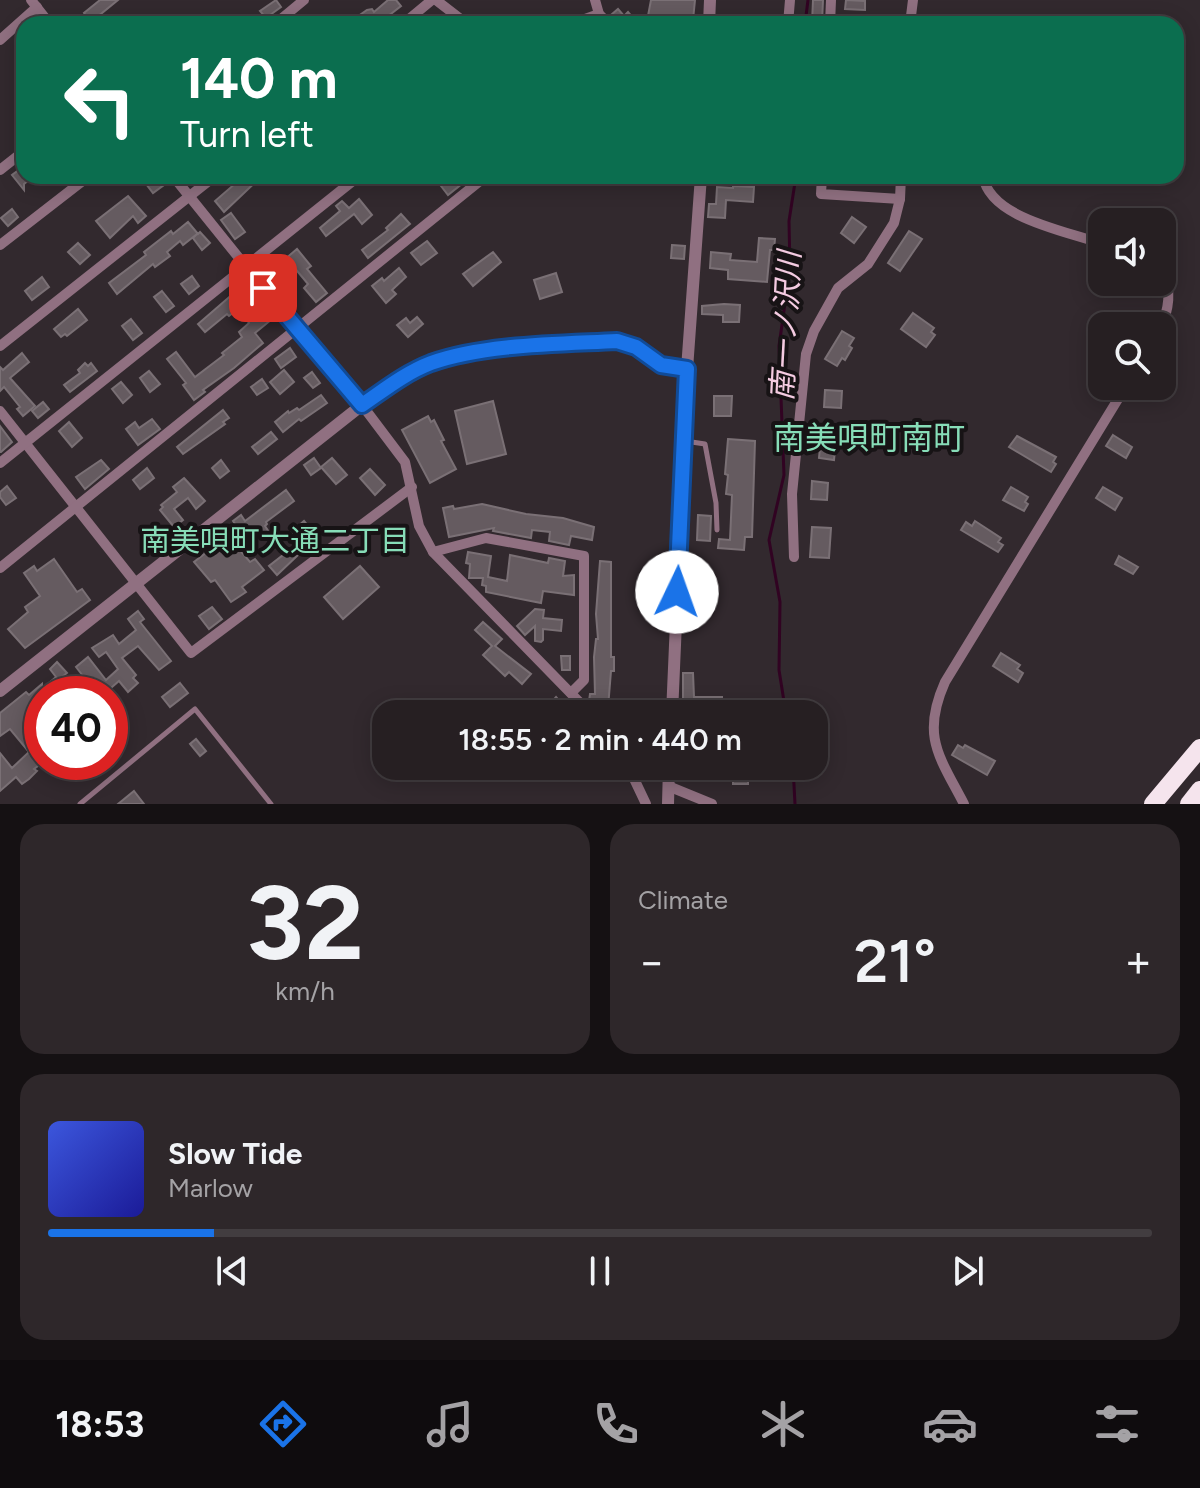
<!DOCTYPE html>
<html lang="en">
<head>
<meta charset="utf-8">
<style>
	:root { --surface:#261f22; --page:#2e272a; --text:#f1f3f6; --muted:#a4a2a5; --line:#423d40; --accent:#1a73e8 }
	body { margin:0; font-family:Figtree,"Noto Sans JP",sans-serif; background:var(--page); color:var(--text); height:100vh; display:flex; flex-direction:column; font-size:30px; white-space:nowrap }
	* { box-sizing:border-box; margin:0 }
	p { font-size:26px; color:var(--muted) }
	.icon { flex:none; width:44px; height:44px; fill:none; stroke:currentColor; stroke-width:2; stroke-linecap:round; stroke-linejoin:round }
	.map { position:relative; height:804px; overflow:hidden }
	.side { display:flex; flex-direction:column; gap:20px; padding:20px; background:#151113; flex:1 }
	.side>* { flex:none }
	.banner { position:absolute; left:16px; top:16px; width:1168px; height:168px; border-radius:24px; box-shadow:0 4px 20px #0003,0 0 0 2px var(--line); background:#0b6e4f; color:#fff; overflow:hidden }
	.controls { position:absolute; left:1088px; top:208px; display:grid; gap:16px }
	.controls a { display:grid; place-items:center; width:88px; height:88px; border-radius:16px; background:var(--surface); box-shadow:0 4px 20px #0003,0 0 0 2px var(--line); font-size:40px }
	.speed { position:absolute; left:24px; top:676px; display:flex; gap:16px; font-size:40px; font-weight:700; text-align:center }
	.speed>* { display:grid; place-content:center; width:104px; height:104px; border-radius:50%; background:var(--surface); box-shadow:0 4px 20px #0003,0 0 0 2px var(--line); line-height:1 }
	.speed .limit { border:12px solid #d22; background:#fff; color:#111 }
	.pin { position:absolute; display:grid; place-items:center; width:68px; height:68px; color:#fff; margin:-34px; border-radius:16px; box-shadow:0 4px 12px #0006 }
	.me { position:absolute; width:88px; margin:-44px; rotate:3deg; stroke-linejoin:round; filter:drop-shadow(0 0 6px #0008) }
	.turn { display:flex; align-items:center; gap:28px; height:168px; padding:0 32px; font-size:36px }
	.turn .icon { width:104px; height:104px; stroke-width:2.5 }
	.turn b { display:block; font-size:56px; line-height:68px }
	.big { font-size:60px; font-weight:600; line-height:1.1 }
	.side .tile { flex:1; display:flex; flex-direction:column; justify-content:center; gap:12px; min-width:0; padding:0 28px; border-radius:24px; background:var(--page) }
	.side .dial { align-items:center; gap:0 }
	.dial b { font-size:104px; line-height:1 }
	.song { display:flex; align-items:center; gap:24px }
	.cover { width:96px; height:96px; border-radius:12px; background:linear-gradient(135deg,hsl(230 70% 55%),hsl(240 70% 35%)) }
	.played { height:8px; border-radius:4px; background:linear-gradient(90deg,var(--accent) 15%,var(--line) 15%) }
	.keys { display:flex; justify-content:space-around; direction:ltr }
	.heat { display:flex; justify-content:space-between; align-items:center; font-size:44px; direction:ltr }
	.side .tiles { flex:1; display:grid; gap:20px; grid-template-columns:1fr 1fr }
	.tile:last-child { grid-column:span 2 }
	.trip { position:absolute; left:372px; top:700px; width:456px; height:80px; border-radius:24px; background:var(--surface); box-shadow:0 4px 20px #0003,0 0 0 2px var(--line); font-weight:600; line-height:80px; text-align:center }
	.tab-bar { display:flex; height:128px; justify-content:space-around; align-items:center; background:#0f0c0e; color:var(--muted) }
	.tab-bar .icon { width:56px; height:56px }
	.tab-bar .selected { color:var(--accent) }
	.tab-bar b { font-size:36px; color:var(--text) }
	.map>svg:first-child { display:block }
</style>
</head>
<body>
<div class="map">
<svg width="1200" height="804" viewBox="0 0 1200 804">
	<rect width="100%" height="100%" fill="#32292e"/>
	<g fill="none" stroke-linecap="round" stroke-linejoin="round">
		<g stroke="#310322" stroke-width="3">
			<path d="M805,24L808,0"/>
			<path d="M786,714L779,670L780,602L769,540L784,475L779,346L790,268L789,221L796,176"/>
			<path d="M793,766L795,804"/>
		</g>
	</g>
	<g fill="#655b60" stroke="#7a7075" stroke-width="2">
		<path d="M100,0H118L91,22L84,13Z"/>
		<path d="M276,0L281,7L266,18L260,11Z"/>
		<path d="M388,0H396L401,6L378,24H347L367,10L372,9L374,12Z"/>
		<path d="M651,0H695L693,20H690V24L647,21Z"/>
		<path d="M813,0H823L822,23H812Z"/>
		<path d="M846,0L865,1V10L845,9Z"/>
		<path d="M618,9L624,16L628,12L634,19L632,24H617L611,15Z"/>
		<path d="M24,166V176H34L24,184V190L12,175Z"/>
		<path d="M140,176H157L164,185L153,193Z"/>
		<path d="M244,176H262L224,212L215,201Z"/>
		<path d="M454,176H457L463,183L448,195L441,186Z"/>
		<path d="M733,186L754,187L753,202L726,200L725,218L708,217L709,204H716L717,187L733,188Z"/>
		<path d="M128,196L146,216L138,223L133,216L110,238L96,221Z"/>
		<path d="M359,199L372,215L362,224L354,214L326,236L320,228L340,211L336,206L342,201L349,208Z"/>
		<path d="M12,209L18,217L8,226L1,218Z"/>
		<path d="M231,213L245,232L235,239L221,220Z"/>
		<path d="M401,214L410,224L368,258L362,250L388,230L386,228Z"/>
		<path d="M852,217L866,227L854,243L841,233Z"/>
		<path d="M188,222L198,234L200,232L210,243L202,250L193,238L197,234L183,245L180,241L167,252L170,256L155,267L153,264L117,294L109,283L146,255L144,252L171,231L173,234Z"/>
		<path d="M909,231L922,239L900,271L888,263Z"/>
		<path d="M759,238L775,239L774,250H770L767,282L728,279V270L710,268L711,252L731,254L730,260L757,262Z"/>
		<path d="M427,241L437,253L421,265L411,253Z"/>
		<path d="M78,243L90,255L80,264L68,252Z"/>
		<path d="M672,245L685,246L684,259L671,258Z"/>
		<path d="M297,249L311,266L307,269L327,293L316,302L304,288L308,284L293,266L291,268L284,260Z"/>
		<path d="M493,252L501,262L473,286L463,274Z"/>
		<path d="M399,268L406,277L392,290L396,294L386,303L372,286L382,278L384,281Z"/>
		<path d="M556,273L562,292L540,299L534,280Z"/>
		<path d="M192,276L199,286L189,294L181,284Z"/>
		<path d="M42,277L49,287L32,300L25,291Z"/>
		<path d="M241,287L271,320L255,333L263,343L234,368L203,390L205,392L194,400L183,385L186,383L167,359L176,352L195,377L224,355L222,353L242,337L239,332L249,323L238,309L229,316L227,314L205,332L198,324Z"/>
		<path d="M162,291L174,306L166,312L154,297Z"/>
		<path d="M724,304L740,305L739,322H723V315L702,314V306Z"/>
		<path d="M78,309L87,320L67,336L65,334L61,337L54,329Z"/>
		<path d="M913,313L934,328L931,332L935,335L926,347L901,329Z"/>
		<path d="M417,317L423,324L408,337L397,325L406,318L410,323Z"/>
		<path d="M131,319L142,333L133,340L122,326Z"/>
		<path d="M842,331L854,338L849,346L852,348L845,360L842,358L837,366L825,359Z"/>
		<path d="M290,348L296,357L281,368L275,359Z"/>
		<path d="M22,353L29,362L10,378L35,406L23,416L17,409L20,407L4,387L0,391V367L3,370Z"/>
		<path d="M85,363L88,366L91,363L97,371L70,392L64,385L80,373L78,370Z"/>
		<path d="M284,370L294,382L280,394L270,382Z"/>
		<path d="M149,371L160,384L150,392L140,378Z"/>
		<path d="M312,372L320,383L313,388L304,378Z"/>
		<path d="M262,379L268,388L257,395L251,387Z"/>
		<path d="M121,382L132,395L123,403L112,389Z"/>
		<path d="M825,390L842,391L841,408L824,407Z"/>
		<path d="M321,395L327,403L301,421L299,419L283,432L275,422L288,411L289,413L297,408L299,410Z"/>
		<path d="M714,396H732L731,416H714Z"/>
		<path d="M493,401L506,454L467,464L455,411Z"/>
		<path d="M43,402L49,409L38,418L32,411Z"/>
		<path d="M223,410L229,418L223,422L225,424L183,454L177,447Z"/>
		<path d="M428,416L431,422L434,420L444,440L441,441L456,469L430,483L402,430Z"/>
		<path d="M152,419L160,429L138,445L126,429L135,422L139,428Z"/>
		<path d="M69,422L82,438L72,447L59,431Z"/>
		<path d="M0,426L12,442L1,452H0Z"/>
		<path d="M271,432L277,439L258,454L252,447Z"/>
		<path d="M1113,435L1132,447L1126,458L1106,446Z"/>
		<path d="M1017,436L1056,457L1053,462L1056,464L1051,472L1009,447Z"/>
		<path d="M821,438L836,439L834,460L819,458Z"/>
		<path d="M728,439L755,441L752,537H745L744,550L718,548L719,539L730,540L732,495L726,494L728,475L725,474Z"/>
		<path d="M314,458L321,468L311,475L304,465Z"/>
		<path d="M332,458L347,475L336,484L321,467Z"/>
		<path d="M101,460L109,469L85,489L76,477Z"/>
		<path d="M221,460L229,471L220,478L212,468Z"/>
		<path d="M147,468L154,478L140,489L133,480Z"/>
		<path d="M370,469L385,485L375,495L360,478Z"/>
		<path d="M184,478L205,501L196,509L188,498L174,509L183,520L174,527L160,510L163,507L161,505L177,492L173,487Z"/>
		<path d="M812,481L828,483L827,500L811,499Z"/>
		<path d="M7,486L16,498L6,505L0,497V492Z"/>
		<path d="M1011,487L1028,497L1025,502L1028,504L1024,511L1003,500Z"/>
		<path d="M1103,487L1122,498L1115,510L1096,498Z"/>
		<path d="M286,490L294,501L266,522L267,524L265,526L269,532L261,538L258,533L238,548L250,562L255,559L264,570L242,587L246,592L231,602L215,580L211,582L194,562L238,528L233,521L241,515L245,521Z"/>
		<path d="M482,504L526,514L563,518L594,527L592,540L571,536L569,545L549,541L550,532L532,530L531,538L493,531L494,528L449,537L443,508L453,506L454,509Z"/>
		<path d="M698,515L711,516L710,541L697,540Z"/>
		<path d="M304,521L317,537L277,575L269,566L297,544L289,534Z"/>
		<path d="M975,521L1001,538L998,542L1003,545L998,552L961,530L966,522L972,526Z"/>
		<path d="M812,527L831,528L829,558L810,557Z"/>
		<path d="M468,552L491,556L488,577L507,581L510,555L548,563L549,558L565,561L563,576L574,575V595L543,591L541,603L486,592V586L482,585L483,578H469L470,564L466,563Z"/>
		<path d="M1119,556L1138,567L1133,574L1115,564Z"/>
		<path d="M54,559L77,592L82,589L90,600L25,648L8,629L28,612L25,607L40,596L24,573L34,566L37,571Z"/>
		<path d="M600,561L611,562V657H614V671H611L608,708H596L589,701L590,694H595L594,657L596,639H598L596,614Z"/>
		<path d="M360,566L379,587L343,619L324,597Z"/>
		<path d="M212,607L222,619L209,629L199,616Z"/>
		<path d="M535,609L544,610L543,618L562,620L561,631L543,629V640L541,642L535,641V626L525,635L517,626Z"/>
		<path d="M138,611L144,619L140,622L171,661L159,670L138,646L122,658L136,675L133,678L138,683L128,692L119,681L104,694H97L76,667L88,657L106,680L118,669L106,652L99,657L92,648L113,635L119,644L136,630L128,619Z"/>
		<path d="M483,622L502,639L495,646L531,674L522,684L509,672L505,676L483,655L492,646L475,630Z"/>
		<path d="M1001,653L1020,665L1017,669L1023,673L1018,682L993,666Z"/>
		<path d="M561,656H570V670H562Z"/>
		<path d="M57,662L67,673L62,677L68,686L66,688L70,694H42V763L34,769L37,771L29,779L22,784L16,777L0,791V753L12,768L29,752L10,729L0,736V713L26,692L29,695L42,684V689L56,677L50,669Z"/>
		<path d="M683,673H693L694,697H722V714L683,713Z"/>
		<path d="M180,683L188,693L170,707L162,697Z"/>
		<path d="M556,697L565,708L571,714H549L553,709L549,705Z"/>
		<path d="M196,739L206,751L200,756L190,744Z"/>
		<path d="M958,745L963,748L965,745L995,761L987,775L952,755Z"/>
		<rect x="733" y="769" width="15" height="15"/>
		<path d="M134,791L144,804H118Z"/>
	</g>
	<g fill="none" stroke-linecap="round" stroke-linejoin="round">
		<g stroke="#907081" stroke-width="5">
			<path d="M685,441L705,444L716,503L717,530"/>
			<path d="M80,804L195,709L271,804"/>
		</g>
		<g stroke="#907081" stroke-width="10">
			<path d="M31,0L50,24"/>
			<path d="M436,0L467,24"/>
			<path d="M595,0L599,14L609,24"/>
			<path d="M275,24L304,0"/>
			<path d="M403,24L432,0"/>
			<path d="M571,24L599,14"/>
			<path d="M788,24L790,0"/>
			<path d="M830,24L831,0"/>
			<path d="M910,24L913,0"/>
			<path d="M0,40L37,7"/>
			<path d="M0,170L24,151"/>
			<path d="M173,176L297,330L362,405L405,462L419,526L433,552L591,714"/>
			<path d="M822,176L821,194L900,199"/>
			<path d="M983,176C990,219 1068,231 1102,244"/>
			<path d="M0,245L89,176"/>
			<path d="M1161,326C1168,312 1173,287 1162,275"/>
			<path d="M0,346L215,176"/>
			<path d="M0,411L191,653L412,487"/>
			<path d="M0,463L359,176"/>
			<path d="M433,552L486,538L584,556V680L571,693"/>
			<path d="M794,557L792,494L806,354L814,331L838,288L868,264L894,223L900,199L901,176"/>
			<path d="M0,568L486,176"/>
			<path d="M628,766L646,804"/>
			<path d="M668,786L712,804"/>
			<path d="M964,804C939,756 921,736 945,682L1126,386"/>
		</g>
		<g stroke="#907081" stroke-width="12">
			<path d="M709,24L710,0"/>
			<path d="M0,691L362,405C384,390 406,373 431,363C484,343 559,344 617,341L636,347L661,365L687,369"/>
			<path d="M672,714L687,369L701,176"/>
			<path d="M668,804L669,766"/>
		</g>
		<g stroke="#f5e4ed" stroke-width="18">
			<path d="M1153,804L1200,748"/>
			<path d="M1189,804L1200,790"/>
		</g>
	</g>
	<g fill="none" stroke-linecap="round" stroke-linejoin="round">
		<g stroke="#114b97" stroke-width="20">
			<path id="route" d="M263,288L362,405C384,390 405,373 431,363C484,344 559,344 617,341L636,347L661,365L687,369L677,592"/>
		</g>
		<use href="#route" stroke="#1a73e8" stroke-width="14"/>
	</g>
	<g text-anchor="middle" stroke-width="8" stroke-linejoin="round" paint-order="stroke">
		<g font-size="30" font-style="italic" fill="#f4cbe1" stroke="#171315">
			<text transform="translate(786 326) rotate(-87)" y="10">南一ノ沢川</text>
		</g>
		<g font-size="30" fill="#87ddb8" stroke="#171315">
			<text x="275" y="551">南美唄町大通二丁目</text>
		</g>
		<g font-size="32" fill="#87ddb8" stroke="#171315">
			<text x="869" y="449">南美唄町南町</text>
		</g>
	</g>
</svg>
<div class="controls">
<a><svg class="icon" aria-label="sound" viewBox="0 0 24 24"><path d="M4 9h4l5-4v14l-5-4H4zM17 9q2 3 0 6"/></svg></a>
<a><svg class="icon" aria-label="search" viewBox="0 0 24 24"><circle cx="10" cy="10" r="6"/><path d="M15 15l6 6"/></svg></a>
</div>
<div class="speed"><div class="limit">40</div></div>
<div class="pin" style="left:263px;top:288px;background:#d93025"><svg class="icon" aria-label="arrive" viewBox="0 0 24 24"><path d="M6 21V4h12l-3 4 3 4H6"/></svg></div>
<svg class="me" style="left:677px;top:592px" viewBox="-20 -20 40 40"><circle r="19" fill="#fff"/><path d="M0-13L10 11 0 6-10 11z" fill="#1a73e8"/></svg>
<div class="trip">18:55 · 2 min · 440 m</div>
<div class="banner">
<div class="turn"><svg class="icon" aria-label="left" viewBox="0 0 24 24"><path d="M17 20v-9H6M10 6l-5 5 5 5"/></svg><div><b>140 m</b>Turn left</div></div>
</div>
</div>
<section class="side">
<div class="tiles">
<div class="tile dial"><b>32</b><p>km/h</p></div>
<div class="tile"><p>Climate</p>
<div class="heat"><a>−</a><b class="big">21°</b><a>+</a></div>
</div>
<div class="tile">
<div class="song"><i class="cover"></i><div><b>Slow Tide</b><p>Marlow</p></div></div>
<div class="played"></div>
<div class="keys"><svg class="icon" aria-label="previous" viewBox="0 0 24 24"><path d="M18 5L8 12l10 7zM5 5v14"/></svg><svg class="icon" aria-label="pause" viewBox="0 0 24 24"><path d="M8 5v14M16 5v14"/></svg><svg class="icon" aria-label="next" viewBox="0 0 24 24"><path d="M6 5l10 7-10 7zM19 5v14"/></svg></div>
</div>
</div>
</section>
<nav class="tab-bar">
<b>18:53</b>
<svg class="icon selected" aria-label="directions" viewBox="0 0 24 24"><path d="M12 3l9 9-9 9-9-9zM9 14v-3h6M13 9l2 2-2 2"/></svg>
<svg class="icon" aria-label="music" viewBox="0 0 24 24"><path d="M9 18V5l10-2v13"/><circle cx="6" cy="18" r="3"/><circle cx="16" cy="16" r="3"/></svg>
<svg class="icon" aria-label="phone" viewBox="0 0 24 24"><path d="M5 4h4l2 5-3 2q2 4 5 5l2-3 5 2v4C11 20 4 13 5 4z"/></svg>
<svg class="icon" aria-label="climate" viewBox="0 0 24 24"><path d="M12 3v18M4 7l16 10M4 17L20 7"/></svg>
<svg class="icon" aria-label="car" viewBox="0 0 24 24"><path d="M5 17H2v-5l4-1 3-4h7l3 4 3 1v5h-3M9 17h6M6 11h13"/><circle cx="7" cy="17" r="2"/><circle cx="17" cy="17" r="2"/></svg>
<svg class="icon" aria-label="filters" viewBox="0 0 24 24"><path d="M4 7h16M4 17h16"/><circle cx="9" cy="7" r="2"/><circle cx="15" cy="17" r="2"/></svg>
</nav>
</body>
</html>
